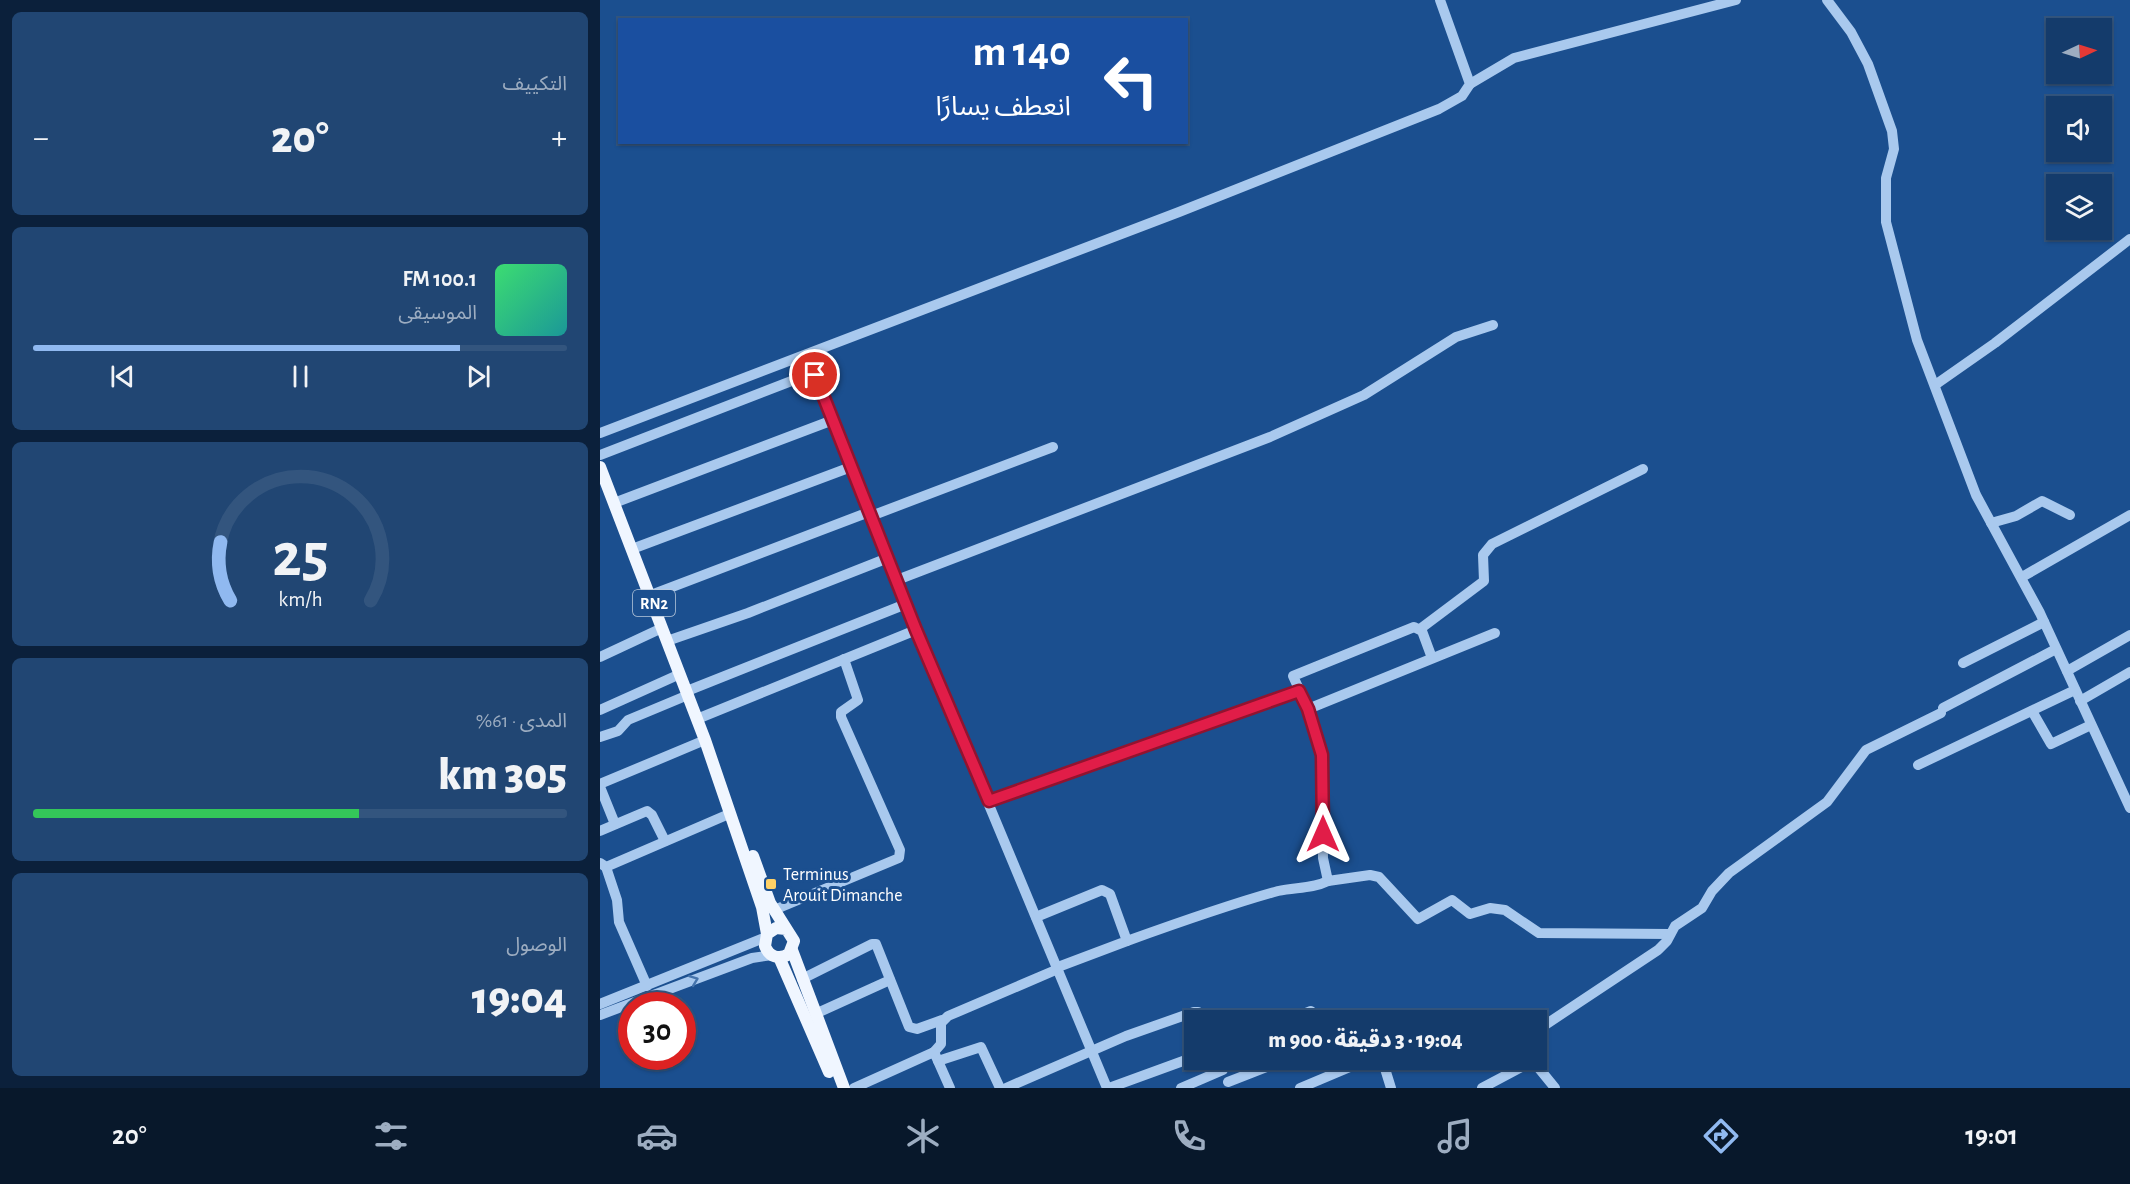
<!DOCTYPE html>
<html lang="ar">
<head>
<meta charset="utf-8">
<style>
	:root { --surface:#143b6b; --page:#214673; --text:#f1f3f6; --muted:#9dadc1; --line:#33557e; --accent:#90b9f0 }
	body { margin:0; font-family:"Alegreya Sans","Noto Sans Arabic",sans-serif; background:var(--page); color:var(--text); direction:rtl; height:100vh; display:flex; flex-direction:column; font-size:22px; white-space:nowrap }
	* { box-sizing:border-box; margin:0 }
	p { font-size:20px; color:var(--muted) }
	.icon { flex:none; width:33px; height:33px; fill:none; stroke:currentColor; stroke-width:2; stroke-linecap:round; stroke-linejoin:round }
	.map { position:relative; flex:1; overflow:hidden; direction:ltr }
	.sheet { display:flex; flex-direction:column; gap:12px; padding:12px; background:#0b203b; width:600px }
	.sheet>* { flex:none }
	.guide { position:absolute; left:18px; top:18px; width:570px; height:126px; border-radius:0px; box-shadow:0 2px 4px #0004,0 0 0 2px var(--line); direction:rtl; background:#1a4fa0; color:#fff; overflow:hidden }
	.needle { width:39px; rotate:86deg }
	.fabs { position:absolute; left:1446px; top:18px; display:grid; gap:12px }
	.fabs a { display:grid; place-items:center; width:66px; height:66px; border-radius:0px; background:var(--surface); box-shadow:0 2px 4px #0004,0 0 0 2px var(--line); font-size:30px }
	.speed { position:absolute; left:18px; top:992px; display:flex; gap:12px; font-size:30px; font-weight:700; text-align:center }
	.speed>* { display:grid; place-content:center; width:78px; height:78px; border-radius:50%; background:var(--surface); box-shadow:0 2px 4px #0004,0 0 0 2px var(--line); line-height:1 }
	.speed .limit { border:9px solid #d22; background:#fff; color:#111 }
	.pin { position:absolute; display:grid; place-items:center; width:51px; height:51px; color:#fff; margin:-26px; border:3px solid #fff; border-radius:50%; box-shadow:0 2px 6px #0007 }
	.me { position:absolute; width:66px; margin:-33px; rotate:0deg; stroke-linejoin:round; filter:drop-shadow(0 0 4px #0008) }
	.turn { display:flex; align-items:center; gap:21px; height:126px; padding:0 18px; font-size:27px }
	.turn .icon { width:78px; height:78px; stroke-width:2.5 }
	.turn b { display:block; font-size:42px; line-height:51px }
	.big { font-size:45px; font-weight:800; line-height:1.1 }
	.sheet .card { flex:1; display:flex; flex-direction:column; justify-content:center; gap:9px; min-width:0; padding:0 21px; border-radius:9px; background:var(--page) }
	.sheet .dial { align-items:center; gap:0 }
	.dial svg { height:156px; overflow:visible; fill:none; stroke:var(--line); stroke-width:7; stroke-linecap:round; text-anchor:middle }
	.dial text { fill:var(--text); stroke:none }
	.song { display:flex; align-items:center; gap:18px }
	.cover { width:72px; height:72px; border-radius:9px; background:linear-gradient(135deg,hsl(140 70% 55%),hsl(180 70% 35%)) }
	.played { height:6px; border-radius:3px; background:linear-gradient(90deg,var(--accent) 80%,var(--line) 80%) }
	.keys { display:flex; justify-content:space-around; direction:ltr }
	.heat { display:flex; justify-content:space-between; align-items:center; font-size:33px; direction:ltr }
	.charge { height:9px; border-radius:4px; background:linear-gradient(90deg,#34c759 61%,var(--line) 0) }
	.trip { position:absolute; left:584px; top:1010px; width:363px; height:60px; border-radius:0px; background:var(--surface); box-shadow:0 2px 4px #0004,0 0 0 2px var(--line); font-weight:800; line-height:60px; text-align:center; direction:rtl }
	.tab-bar { display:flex; height:96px; justify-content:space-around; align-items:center; background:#08182b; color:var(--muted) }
	.tab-bar .icon { width:42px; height:42px }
	.tab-bar .selected { color:var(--accent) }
	.tab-bar b { font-size:27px; color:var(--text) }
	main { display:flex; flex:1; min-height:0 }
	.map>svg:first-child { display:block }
</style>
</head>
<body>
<main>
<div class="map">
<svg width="1530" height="1088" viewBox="0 0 1530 1088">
	<rect width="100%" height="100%" fill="#1b4f8f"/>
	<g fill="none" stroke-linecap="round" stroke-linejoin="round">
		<g stroke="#a9c9ee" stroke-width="10">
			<path d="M1227,0L1251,32L1268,64L1292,131L1294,149L1286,178V222L1317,340L1376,495L1440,613L1530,808"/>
			<path d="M870,84L914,58L1136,0"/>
			<path d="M1335,385L1395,343L1530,239"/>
			<path d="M0,433L579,212L839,109L862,96L870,84L840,0"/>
			<path d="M0,455L207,375H215L316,630L507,1088"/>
			<path d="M14,503L233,420"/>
			<path d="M271,516L453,447"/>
			<path d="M1391,523L1416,516L1442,501L1470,515"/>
			<path d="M32,549L251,467"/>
			<path d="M1422,577L1530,515"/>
			<path d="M297,580L670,437L764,395L856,337L893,325"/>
			<path d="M51,595L269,512"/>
			<path d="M820,629L884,581L883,555L892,544L1043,469"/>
			<path d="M67,641L148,613L288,558"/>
			<path d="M0,657L62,628"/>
			<path d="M832,658L822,631L814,627L693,676L708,709L895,633"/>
			<path d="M1363,663L1444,622"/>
			<path d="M1467,671L1530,635"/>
			<path d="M87,691L306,604"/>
			<path d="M1480,701L1530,672"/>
			<path d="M1343,708L1456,649"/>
			<path d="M708,709L722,755L723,858L728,881L770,875L779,877L818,919L852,900L870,914L890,908L905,910L939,933L1070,934"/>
			<path d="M0,710L80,674"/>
			<path d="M1432,711L1451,744L1491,725"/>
			<path d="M97,719L316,630"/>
			<path d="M0,737L18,731L28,720L88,695"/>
			<path d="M1318,765L1475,690"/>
			<path d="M0,784L105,740"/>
			<path d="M0,787L15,824"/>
			<path d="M389,801L699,691"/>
			<path d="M0,831L47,811L52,815L65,841"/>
			<path d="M0,863L6,867L129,814"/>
			<path d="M6,867L17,900L19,922L47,986"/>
			<path d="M174,910L299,858L300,850L241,717V712L258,700L244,659"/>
			<path d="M436,917L502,890L510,894L527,941L458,967"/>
			<path d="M527,941C577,923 627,905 678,891C695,887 712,889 728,881"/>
			<path d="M202,979L272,944H276L309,1027L317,1029L342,1020"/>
			<path d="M0,1004L166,937"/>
			<path d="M215,1014L290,980"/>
			<path d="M0,1015L152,958L172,955"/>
			<path d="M689,1020L711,1011"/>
			<path d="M936,1031L1058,950L1067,941L1075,926L1102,908L1112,891L1129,873L1227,802L1266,750L1341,713"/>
			<path d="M334,1052L341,1044V1023L348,1016L458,969"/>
			<path d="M782,1059L791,1088"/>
			<path d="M338,1061L381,1047L400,1088"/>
			<path d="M628,1082L687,1059"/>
			<path d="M254,1088L334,1052L350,1088"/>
			<path d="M406,1088L526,1036L594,1012H598L601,1020"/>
			<path d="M509,1088L594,1057"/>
			<path d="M581,1088L623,1070"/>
			<path d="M700,1088L769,1059"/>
			<path d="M882,1088L933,1061L955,1088"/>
		</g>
		<g stroke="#f0f6ff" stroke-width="12">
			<path d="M0,467L105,740L162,907L167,934"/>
			<path d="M153,856L170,903L194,941L189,954C179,960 169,957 165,946L167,934L176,928L186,929"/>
			<path d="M192,950L244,1088"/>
			<path d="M179,957L229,1072"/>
		</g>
	</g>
	<defs><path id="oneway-chevron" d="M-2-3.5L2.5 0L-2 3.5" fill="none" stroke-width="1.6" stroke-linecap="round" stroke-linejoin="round" transform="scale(1.5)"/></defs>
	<use stroke="#4674ac" href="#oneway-chevron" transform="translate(94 980) rotate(-21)"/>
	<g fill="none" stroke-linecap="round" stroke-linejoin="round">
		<g stroke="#92132f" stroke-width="15">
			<path id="route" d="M215,375L316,630L389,801L699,691L708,709L722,755L723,834"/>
		</g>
		<use href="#route" stroke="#e11d48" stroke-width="10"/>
	</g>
	<rect fill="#ffd166" stroke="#1b4f8f" stroke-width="2" x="165" y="878" width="12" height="12" rx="3"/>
	<g text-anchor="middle" stroke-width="6" stroke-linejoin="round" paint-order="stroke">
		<rect fill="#1b4f8f" stroke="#bbcadd" stroke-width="1.5" x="33" y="590" width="42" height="26" rx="4.5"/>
		<g font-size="16" font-weight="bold" fill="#fff">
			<text x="54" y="609">RN2</text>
		</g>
		<g font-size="18" fill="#fff" stroke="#1b4f8f" text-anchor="start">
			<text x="183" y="880">Terminus<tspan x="183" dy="21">Arouit Dimanche</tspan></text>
		</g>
	</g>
</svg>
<div class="fabs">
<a><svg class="needle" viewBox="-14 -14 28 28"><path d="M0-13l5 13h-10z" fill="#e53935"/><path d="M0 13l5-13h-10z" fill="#9dadc1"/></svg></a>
<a><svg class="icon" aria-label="sound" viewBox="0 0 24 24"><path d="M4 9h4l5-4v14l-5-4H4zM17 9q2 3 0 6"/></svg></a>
<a><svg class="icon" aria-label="layers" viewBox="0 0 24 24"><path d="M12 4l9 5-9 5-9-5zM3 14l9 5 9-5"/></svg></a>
</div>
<div class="speed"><div class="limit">30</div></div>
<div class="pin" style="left:215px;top:375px;background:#d93025"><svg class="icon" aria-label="arrive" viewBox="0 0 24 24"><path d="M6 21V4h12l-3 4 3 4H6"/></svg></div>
<svg class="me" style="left:723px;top:834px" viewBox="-20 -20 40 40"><path d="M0-17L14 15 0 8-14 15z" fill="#e11d48" stroke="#fff" stroke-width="4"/></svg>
<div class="trip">19:04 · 3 دقيقة · 900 m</div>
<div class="guide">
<div class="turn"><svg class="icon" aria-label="left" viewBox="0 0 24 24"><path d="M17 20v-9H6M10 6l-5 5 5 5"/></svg><div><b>140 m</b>انعطف يسارًا</div></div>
</div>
</div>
<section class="sheet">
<div class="card"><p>التكييف</p>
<div class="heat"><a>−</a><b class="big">20°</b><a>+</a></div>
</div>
<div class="card">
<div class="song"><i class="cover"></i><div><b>100.1 FM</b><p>الموسيقى</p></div></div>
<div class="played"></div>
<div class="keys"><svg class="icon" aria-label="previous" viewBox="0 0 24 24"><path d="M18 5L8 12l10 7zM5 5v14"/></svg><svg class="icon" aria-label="pause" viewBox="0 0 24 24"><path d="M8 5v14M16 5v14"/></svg><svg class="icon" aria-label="next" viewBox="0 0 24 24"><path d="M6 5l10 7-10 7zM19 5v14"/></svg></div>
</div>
<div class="card dial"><svg viewBox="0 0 100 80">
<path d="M14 69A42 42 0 1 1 86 69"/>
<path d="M14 69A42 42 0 0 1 9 39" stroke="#90b9f0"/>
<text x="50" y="56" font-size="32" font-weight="700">25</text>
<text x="50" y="72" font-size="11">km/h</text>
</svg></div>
<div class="card"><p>المدى · 61%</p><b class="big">305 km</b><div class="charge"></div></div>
<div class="card"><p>الوصول</p><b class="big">19:04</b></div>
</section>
</main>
<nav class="tab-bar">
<b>19:01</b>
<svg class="icon selected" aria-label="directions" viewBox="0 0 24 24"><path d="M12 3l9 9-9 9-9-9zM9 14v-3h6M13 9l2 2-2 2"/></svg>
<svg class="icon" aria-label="music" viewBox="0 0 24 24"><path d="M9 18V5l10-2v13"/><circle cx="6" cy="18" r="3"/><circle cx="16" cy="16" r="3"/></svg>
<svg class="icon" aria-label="phone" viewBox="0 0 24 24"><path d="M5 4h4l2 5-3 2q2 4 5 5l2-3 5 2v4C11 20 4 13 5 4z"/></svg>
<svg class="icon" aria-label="climate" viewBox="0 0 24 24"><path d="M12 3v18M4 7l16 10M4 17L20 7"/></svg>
<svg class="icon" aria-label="car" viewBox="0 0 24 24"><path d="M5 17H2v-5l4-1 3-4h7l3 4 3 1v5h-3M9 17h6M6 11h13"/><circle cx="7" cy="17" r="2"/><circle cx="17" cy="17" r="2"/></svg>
<svg class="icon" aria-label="filters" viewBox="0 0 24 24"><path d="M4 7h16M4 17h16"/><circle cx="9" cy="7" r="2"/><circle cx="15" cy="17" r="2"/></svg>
<b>20°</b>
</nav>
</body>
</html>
